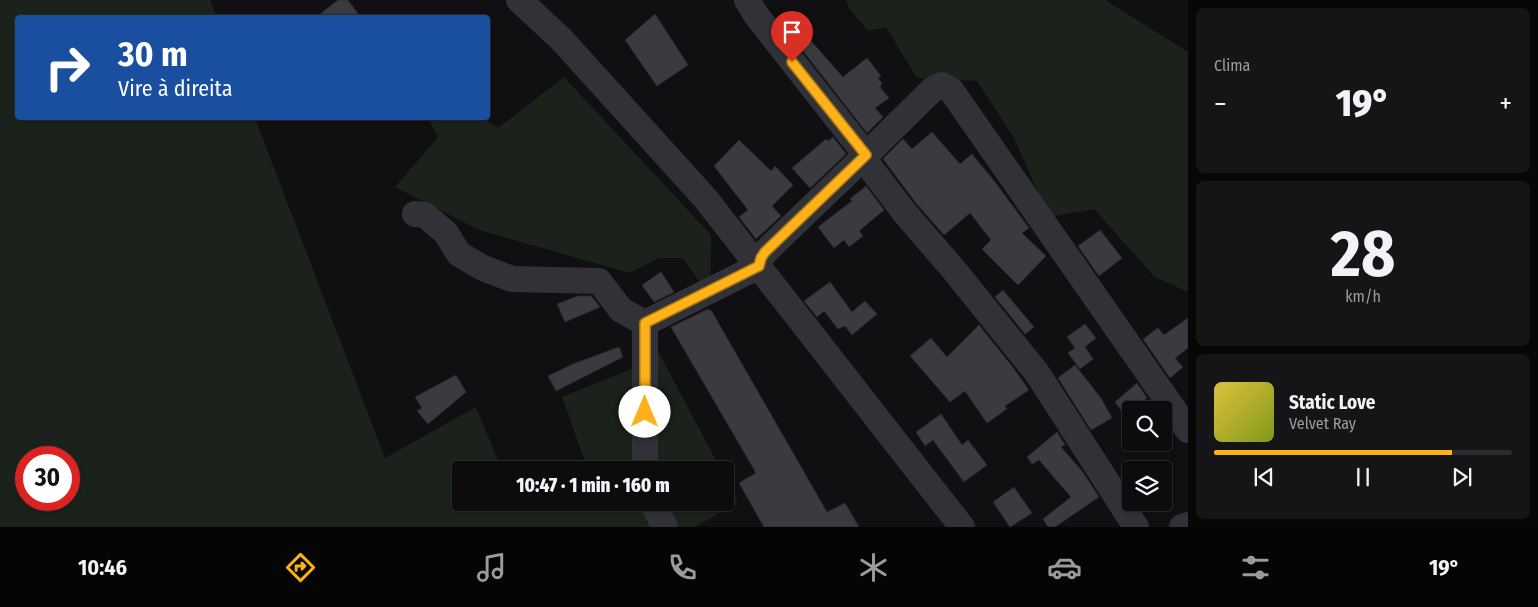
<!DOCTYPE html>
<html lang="pt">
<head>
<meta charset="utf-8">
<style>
	:root { --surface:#0c0c0e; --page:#151517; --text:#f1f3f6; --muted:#9a9b9e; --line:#2c2c2e; --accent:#ffb11b }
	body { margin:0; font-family:"Fira Sans Condensed",sans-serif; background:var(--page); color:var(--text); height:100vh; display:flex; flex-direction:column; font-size:19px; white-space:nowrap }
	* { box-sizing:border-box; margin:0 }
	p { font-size:16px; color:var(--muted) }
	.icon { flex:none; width:28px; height:28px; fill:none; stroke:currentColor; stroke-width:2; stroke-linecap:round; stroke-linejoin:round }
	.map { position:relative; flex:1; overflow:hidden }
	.side { display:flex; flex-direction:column; gap:8px; padding:8px; background:#070708; width:350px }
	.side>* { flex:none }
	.guide { position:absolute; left:15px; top:15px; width:475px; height:105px; border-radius:5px; box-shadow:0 1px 4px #0004,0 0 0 1px var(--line); background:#1a4fa0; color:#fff; overflow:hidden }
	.fabs { position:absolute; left:1122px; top:401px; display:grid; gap:10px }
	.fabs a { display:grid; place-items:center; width:50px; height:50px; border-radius:5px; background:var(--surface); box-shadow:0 1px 4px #0004,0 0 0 1px var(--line); font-size:25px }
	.speed { position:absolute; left:15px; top:446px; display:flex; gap:10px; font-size:25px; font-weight:700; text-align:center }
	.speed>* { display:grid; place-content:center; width:65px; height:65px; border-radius:50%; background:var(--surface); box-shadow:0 1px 4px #0004,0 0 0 1px var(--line); line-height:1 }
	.speed .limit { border:8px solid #d22; background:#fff; color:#111 }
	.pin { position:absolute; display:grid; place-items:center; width:42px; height:42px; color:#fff; margin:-51px -21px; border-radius:50% 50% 50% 0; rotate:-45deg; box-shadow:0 0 5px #0007 }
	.pin .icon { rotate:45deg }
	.me { position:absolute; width:55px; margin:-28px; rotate:0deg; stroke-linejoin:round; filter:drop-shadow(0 0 4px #0008) }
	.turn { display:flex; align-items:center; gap:18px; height:105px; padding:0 20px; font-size:22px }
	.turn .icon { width:65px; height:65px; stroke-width:2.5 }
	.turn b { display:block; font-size:35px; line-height:42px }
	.big { font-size:38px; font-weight:800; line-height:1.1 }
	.side .widget { flex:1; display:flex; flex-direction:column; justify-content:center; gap:8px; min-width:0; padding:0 18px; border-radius:8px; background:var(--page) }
	.side .dial { align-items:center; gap:0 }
	.dial b { font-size:65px; line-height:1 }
	.song { display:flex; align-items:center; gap:15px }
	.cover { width:60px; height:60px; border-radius:8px; background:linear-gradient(135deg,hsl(50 70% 55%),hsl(70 70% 35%)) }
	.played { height:5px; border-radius:2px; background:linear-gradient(90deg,var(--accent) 80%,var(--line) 80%) }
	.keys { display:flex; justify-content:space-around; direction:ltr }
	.heat { display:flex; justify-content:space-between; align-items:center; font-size:28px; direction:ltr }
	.trip { position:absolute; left:452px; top:461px; width:282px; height:50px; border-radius:5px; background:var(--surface); box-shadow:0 1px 4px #0004,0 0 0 1px var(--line); font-weight:800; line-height:50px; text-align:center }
	.tab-bar { display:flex; height:80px; justify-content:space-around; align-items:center; background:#050506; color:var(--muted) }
	.tab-bar .icon { width:35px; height:35px }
	.tab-bar .on { color:var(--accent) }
	.tab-bar b { font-size:22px; color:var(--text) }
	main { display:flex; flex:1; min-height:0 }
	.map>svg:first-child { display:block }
</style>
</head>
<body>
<main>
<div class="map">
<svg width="1188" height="527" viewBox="0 0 1188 527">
	<rect width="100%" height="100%" fill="#101012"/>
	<g fill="#1a221b" fill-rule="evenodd">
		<path d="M0,0H210L217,17L18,18V118H255L385,458L476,407L502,470H461V502L645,503L655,527H0ZM26,458H69V500H26Z"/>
		<path d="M846,0H1105L1188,52V292L1155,277L1094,209L1049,217L1014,138L977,81L917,78L886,27L868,31L849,8Z"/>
		<path d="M564,77L711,235L710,297L683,258H659L630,273L479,230L395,187L438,137L428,118H483L498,128Z"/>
		<path d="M651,338L721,470H651Z"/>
		<path d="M639,366L637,470H588L562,397Z"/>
		<path d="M726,480L738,502L695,527H674L662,503L726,502Z"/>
	</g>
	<g fill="#3a3b40" stroke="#2a2a2e">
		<path d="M338,0H348L361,18H315Z"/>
		<path d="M655,14L688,65L657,86L625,40Z"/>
		<path d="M794,22L843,77L867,58L881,76L878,78L882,83L880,87L889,98L875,108L883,117L867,133L786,29Z"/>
		<path d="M932,132L960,164L972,154L995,182L1029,228L1022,233L1046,256L1018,285L982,249L991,240L970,213L944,235L916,203L883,159L903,139L912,149Z"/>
		<path d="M833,137L846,154L810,188L792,168L826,139L828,141Z"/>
		<path d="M739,140L771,171L775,166L793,185L772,206L781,216L756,239L739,217L748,210L714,166Z"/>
		<path d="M866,186L884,210L859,231L863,236L849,247L844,240L834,248L818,227L852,201L850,199Z"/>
		<path d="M1100,230L1122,258L1099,276L1078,246Z"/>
		<path d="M661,272L674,292L654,302L642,285Z"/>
		<path d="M830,282L852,312L865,301L877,314L852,335L845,326L838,329L824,311L817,317L804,301Z"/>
		<path d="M1003,290L1034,327L1025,334L995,297Z"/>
		<path d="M578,296H591L600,307L565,322L557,304Z"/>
		<path d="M708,309L709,311L711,310L827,512L845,503L859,527H764L739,483L756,473L671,327Z"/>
		<path d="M1188,318V348L1175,358L1183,367L1170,378L1143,339L1158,328L1164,335Z"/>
		<path d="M1085,324L1096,338L1085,347L1093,359L1080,369L1068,353L1075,348L1067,337Z"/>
		<path d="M979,325L1015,370L1029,390L1005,406L1007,409L987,423L965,391L950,402L910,356L931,338L947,357Z"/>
		<path d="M619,347L623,357L556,391L548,376L573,364Z"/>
		<path d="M1075,365L1101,398L1112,418L1091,430L1058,378Z"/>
		<path d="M456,375L466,392L428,424L417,411L422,408L415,397Z"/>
		<path d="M1137,383L1147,398L1125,416L1115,402Z"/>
		<path d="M941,414L962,445L968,440L987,465L964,482L933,440L925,446L916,432Z"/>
		<path d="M1057,432L1065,445L1061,447L1082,471L1099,497L1055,527H1048L1043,519L1071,497L1039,460L1032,464L1027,457Z"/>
		<path d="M1014,487L1032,513L1010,527L993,502Z"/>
	</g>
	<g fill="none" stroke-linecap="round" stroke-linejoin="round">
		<g stroke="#313237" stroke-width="26">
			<path d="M519,0L561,39L705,198L962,527"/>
			<path d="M747,0L756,15L866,155L932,90L942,85L951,90L1188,430"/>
			<path d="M863,158L904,212L954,270L1037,373L1136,527"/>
			<path d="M415,214L425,215L446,233L459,254L483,268L512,279L599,281L621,310L645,323"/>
			<path d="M645,323L759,266L761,258L765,252L866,155"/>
			<path d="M645,470V323"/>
			<path d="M652,502L665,527"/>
			<path d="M1182,527L1188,525"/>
		</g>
	</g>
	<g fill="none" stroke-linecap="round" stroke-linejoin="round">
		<g stroke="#a67312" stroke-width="12">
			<path id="route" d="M645,412V323L759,266L761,258L765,252L866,155L792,62"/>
		</g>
		<use href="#route" stroke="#ffb11b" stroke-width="9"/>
	</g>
</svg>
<div class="fabs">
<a><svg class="icon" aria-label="search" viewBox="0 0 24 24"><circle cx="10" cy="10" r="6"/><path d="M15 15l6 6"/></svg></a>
<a><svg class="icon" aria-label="layers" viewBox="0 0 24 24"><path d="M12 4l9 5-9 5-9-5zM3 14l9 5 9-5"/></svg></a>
</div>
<div class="speed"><div class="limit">30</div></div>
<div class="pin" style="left:792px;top:62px;background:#d93025"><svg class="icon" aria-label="arrive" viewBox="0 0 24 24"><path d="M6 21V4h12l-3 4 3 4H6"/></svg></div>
<svg class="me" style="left:645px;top:412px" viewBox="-20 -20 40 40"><circle r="19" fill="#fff"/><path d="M0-13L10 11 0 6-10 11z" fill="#ffb11b"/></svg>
<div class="trip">10:47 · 1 min · 160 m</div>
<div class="guide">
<div class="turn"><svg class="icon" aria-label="right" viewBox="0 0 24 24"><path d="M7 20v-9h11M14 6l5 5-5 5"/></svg><div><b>30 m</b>Vire à direita</div></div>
</div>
</div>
<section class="side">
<div class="widget"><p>Clima</p>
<div class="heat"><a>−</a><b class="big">19°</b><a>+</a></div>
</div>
<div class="widget dial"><b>28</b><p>km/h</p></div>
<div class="widget">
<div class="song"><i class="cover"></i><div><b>Static Love</b><p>Velvet Ray</p></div></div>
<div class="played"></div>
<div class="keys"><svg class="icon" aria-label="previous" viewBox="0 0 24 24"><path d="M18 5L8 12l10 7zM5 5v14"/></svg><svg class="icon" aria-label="pause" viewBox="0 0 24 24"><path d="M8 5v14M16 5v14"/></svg><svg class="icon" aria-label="next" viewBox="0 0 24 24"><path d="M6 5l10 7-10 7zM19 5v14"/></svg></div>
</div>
</section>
</main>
<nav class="tab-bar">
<b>10:46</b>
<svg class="icon on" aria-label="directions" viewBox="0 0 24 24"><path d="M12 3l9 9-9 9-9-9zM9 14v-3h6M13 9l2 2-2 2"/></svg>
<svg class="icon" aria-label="music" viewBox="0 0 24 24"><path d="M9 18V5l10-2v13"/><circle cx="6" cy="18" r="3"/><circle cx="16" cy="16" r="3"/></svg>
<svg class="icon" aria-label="phone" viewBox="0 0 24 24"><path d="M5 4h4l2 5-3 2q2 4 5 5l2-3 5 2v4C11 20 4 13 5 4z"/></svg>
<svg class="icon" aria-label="climate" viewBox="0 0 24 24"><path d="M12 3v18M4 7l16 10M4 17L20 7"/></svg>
<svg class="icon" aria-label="car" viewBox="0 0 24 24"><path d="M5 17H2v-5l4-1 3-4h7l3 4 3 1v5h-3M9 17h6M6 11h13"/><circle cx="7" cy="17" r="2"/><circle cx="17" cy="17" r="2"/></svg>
<svg class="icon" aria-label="filters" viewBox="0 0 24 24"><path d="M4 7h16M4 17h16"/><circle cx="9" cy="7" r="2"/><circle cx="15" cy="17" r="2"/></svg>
<b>19°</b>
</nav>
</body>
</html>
